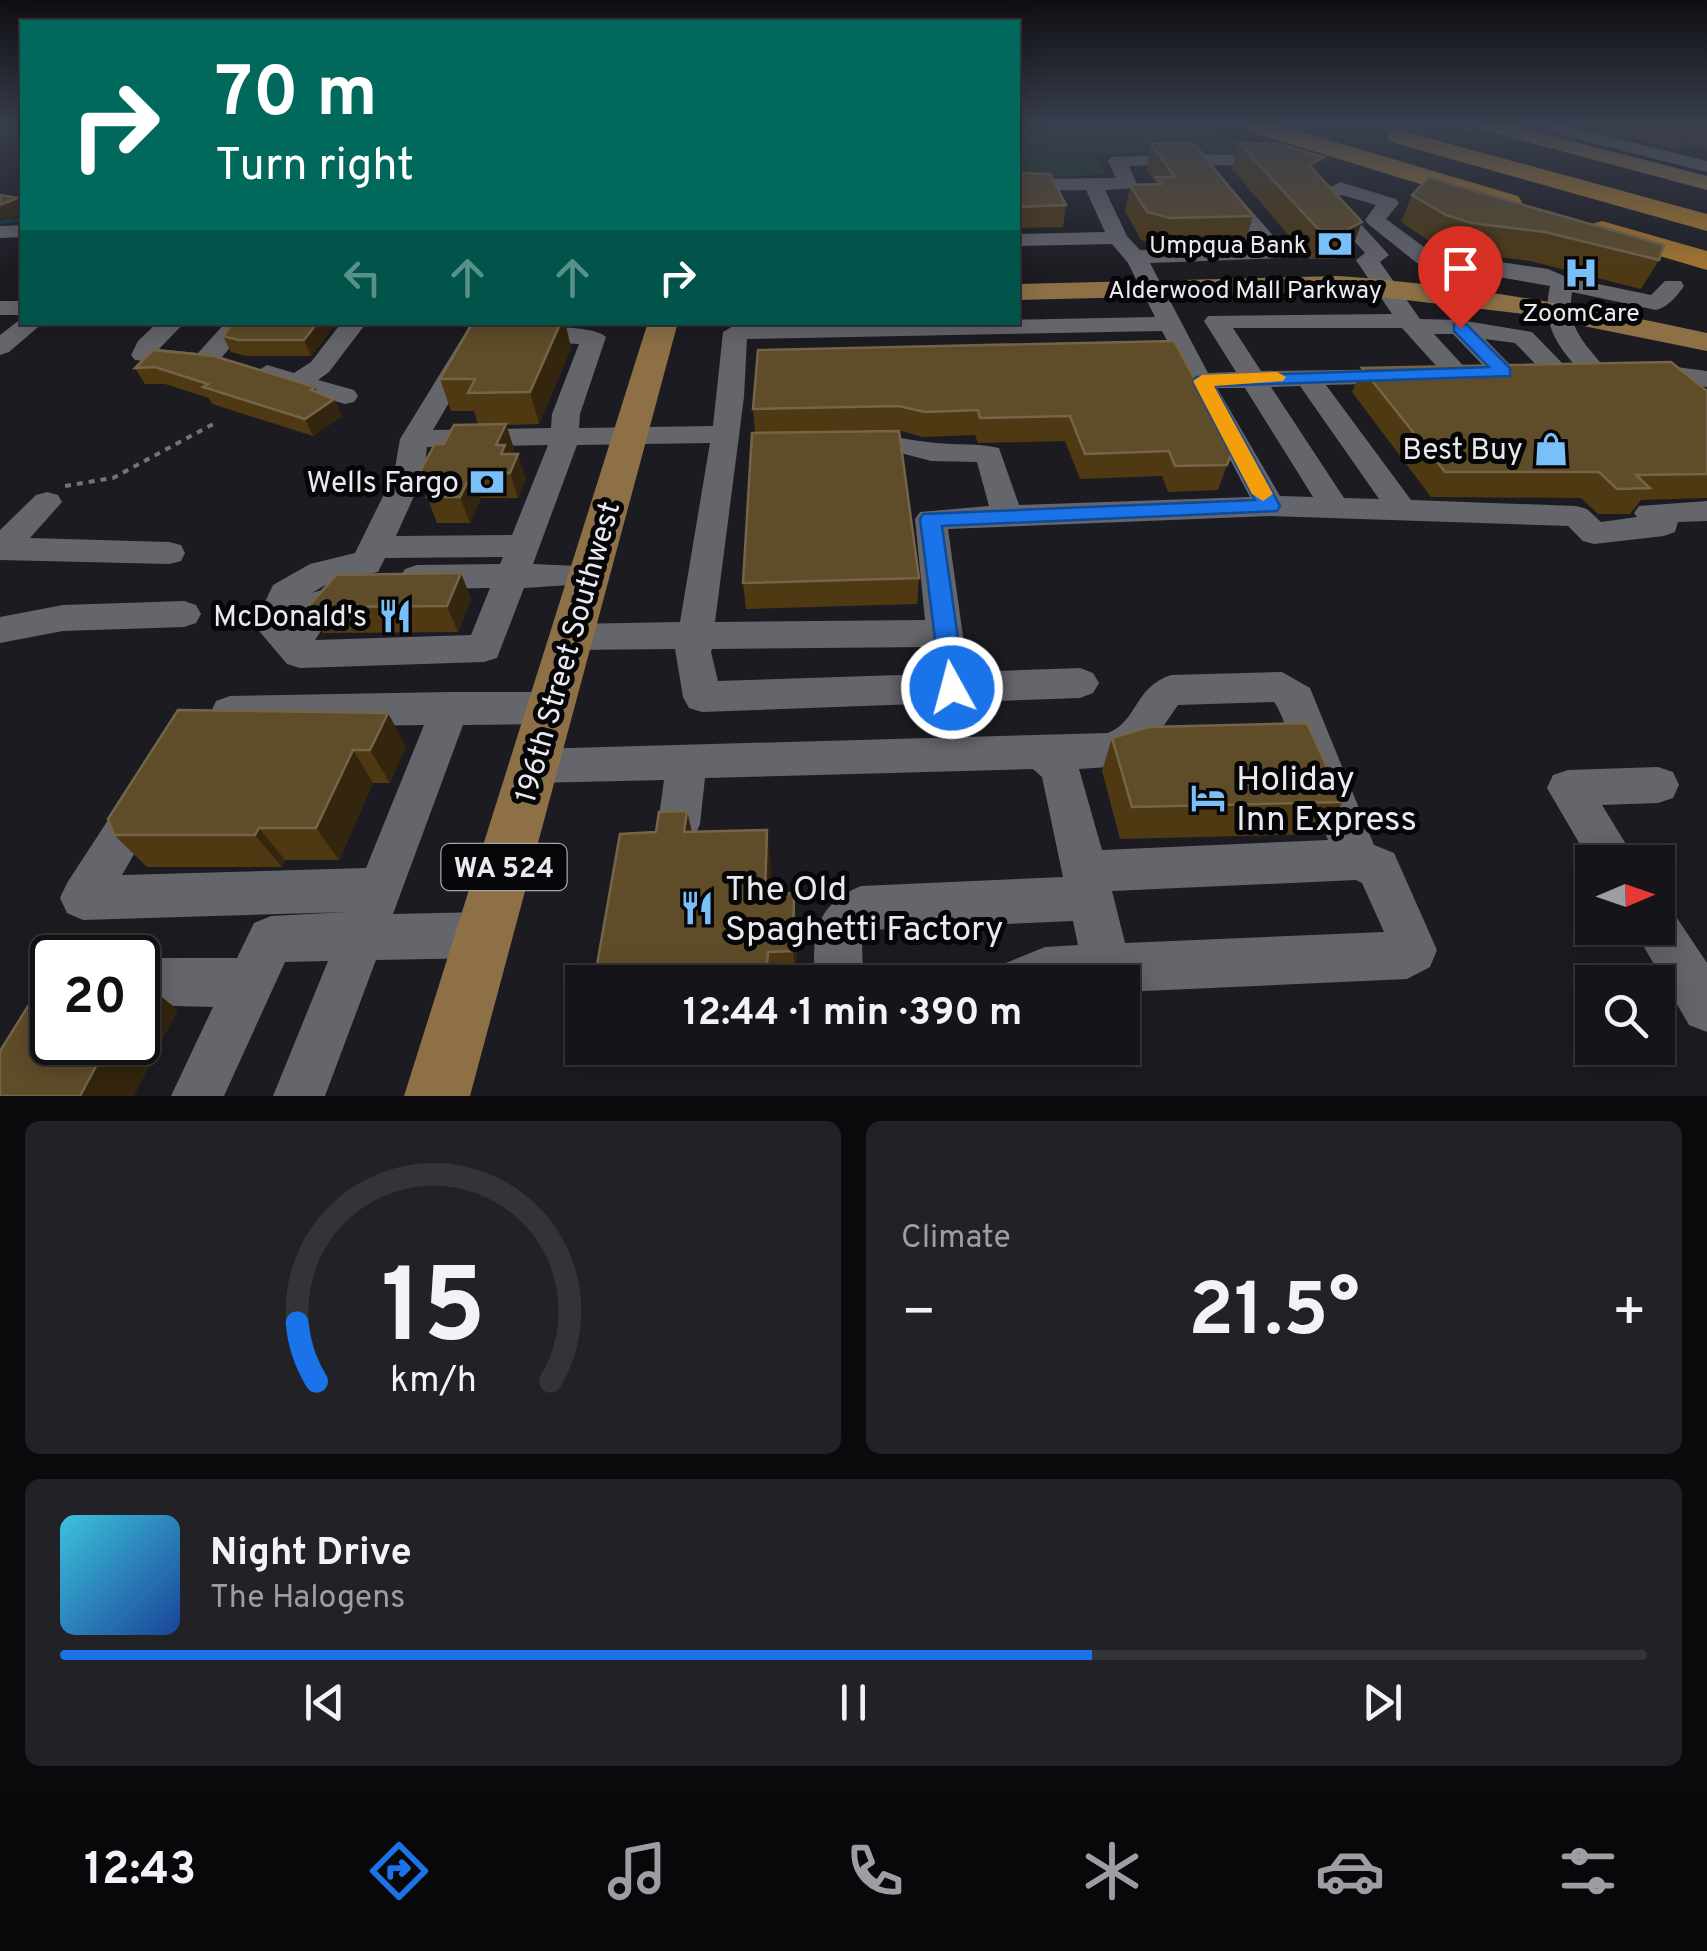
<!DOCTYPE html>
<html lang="en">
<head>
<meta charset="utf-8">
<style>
	:root { --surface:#141419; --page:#212126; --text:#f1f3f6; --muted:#9d9ea2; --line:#333338; --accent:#1a73e8 }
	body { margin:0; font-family:Overpass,sans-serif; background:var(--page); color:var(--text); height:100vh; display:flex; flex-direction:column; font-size:38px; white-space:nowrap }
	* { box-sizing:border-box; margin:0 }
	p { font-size:32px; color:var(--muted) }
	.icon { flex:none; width:55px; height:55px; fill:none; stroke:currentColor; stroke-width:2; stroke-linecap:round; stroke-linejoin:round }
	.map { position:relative; height:1096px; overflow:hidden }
	.sheet { display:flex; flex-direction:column; gap:25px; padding:25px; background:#0b0b0e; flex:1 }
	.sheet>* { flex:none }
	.hud { position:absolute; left:20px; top:20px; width:1000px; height:305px; border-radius:0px; box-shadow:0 5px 25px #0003,0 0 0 2px var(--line); background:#00695c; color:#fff; overflow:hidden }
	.needle { width:65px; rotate:88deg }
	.controls { position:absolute; left:1575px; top:845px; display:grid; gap:20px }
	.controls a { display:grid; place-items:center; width:100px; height:100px; border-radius:0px; background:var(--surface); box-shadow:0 5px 25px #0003,0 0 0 2px var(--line); font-size:50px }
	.speed { position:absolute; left:30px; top:935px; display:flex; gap:20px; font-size:50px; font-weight:700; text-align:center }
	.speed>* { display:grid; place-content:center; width:130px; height:130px; border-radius:50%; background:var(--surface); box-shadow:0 5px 25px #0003,0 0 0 2px var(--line); line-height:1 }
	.speed .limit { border:5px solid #111; border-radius:15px; background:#fff; color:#111 }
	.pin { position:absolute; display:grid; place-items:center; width:85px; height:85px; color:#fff; margin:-102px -42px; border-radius:50% 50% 50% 0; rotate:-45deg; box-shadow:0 0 10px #0007 }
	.pin .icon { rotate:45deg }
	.me { position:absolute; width:110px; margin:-55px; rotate:353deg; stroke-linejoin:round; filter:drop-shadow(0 0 8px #0008) }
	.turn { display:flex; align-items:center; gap:35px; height:210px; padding:0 30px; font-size:45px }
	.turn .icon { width:130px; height:130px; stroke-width:2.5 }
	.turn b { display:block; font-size:70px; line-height:85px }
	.lanes { display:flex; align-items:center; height:95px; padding:0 30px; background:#0003; justify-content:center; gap:50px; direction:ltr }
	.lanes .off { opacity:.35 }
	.big { font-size:75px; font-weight:700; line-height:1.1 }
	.sheet .widget { flex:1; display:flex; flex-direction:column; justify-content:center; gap:15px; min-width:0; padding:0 35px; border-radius:15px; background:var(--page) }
	.sheet .dial { align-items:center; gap:0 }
	.dial svg { height:260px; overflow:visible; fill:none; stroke:var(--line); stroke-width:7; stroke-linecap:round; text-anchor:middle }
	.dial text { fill:var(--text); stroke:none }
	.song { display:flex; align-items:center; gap:30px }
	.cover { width:120px; height:120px; border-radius:15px; background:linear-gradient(135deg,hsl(190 70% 55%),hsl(220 70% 35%)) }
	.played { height:10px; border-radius:5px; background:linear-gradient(90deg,var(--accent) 65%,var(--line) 65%) }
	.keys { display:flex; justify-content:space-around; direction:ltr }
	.heat { display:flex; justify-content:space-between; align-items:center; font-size:55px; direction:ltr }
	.sheet .tiles { flex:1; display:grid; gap:25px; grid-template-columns:1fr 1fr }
	.widget:last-child { grid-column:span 2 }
	.trip { position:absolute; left:565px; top:965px; width:575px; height:100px; border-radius:0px; background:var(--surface); box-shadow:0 5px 25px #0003,0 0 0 2px var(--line); font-weight:700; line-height:100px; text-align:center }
	.dock { display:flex; height:160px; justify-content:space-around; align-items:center; background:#08080a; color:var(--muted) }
	.dock .icon { width:70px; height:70px }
	.dock .selected { color:var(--accent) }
	.dock b { font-size:45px; color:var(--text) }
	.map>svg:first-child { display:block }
</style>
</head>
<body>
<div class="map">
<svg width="1707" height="1096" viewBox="0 0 1707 1096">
	<rect width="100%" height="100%" fill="#1b1b21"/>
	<path fill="#1f3725" d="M1018,126H1195L1283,155L1274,158L1211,152L1096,154L1106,175L1018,177Z"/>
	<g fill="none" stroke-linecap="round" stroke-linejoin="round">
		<g stroke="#0b3e43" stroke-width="4">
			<path d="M1018,144L1176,137"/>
			<path d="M0,222L22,220"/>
		</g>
		<path stroke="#737378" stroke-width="2.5" stroke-dasharray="4 4" stroke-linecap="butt" d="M1452,126L1471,131"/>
		<path stroke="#737378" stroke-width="4" stroke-dasharray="6 6" stroke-linecap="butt" d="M65,486L113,478L215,423"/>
		<g fill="#65656c" fill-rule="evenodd">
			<path d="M1553,126H1567L1707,161V172L1553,133Z"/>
			<path d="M1196,154L1276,156L1285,161L1276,166L1211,165L1284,248L1287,253L1284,258L1150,263L1208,373L1236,372L1204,321L1208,316L1392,314L1356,260L1365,253L1314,196L1340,182L1396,199L1399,203L1386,219L1431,252L1548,269L1569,278L1651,295L1665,281H1681L1684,286C1677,296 1668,307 1656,310L1572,292C1566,330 1586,343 1607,371L1603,376H1585C1558,348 1541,326 1550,286L1417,263L1368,224L1365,220L1376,205L1342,195L1336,197L1389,255L1380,262L1420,319L1460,320L1532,332L1565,366L1569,371L1565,376H1547L1515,343L1485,339L1517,372L1513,378H1495L1453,334H1434L1470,373L1457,381L1448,379L1402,328H1233L1261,371L1411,369L1415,375L1411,381L1402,383L1326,385L1411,500L1576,506L1587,509L1601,522L1637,517L1634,513L1639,506L1707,501V521L1678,522L1675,532L1664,536L1594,544L1583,541L1568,526L1270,516L948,529L968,672L1080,668L1093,673L1099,683L1093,693L1080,698L702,712L689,708L683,697L675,649L571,650L558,647L553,637L558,627L571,624L680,622L710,443L577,445L533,564L600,567L605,575L600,583L524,588L497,658L484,662L300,668L287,664L254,625L273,585L310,564L355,553L394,474L400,439L472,322H496L433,430L551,428L552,414L579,344L518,341L515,336C526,324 595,325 606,337L580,414L579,428L713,426L723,332L735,325L1155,317L1128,263L1112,244L1018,246V234L1105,232L1086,190L1018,191V179L1116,178L1108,161L1111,157ZM1191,164L1260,247L1140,250L1127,236L1105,190L1135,188L1137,184L1129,166ZM1162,331L1250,497L1019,505L999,448C978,443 957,445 936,443C905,441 880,430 849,438L845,444L849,450L897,452L931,461L977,462L989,506L920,512L915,519L925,620L715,622L744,397L747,339ZM1300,386L1379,499L1344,498L1271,387ZM1217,388H1245L1313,497L1280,496ZM548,445L512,535L396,536L424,474L427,447ZM503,557L500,564L417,565L405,569L400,577L405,585L417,589L490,588L471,635L315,640L339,603L334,594L322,590L312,593L332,581L378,572L385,558ZM928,647L931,674L718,681L711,652L712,649Z"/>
			<path d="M22,225V237L0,238V226Z"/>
			<rect x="0" y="301" width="22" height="14"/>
			<path d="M22,318V322H44L9,352L0,355V335Z"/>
			<path d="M158,322H185L159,349L198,353L226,322L250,324L216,364L190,367L135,360L131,355L138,341Z"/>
			<path d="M342,322H367L329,372L318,380L354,390L358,396L354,402L345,404L258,379L254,373L267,365L294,373L311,362Z"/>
			<path d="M1646,363L1707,371V387L1637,376L1633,371Z"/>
			<path d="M47,492L58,495L62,502L30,538L169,542L181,545L185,553L181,561L169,564L0,560V530L36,495Z"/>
			<path d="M184,601L196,605L201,614L196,623L184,627L63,631L0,643V617L63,605Z"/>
			<path d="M1282,672L1310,688L1374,845L1394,853L1437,950L1430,967L1407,979L1122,992V982H994L1001,965L1045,947L1078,945L1073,921L867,930L862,939L863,982H815C812,936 814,905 861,886L1063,877L1042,777L1033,769L705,778L700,824L694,838L679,843L664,838L658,824L664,780L534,783L520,778L514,766L520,754L534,749L1108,733C1138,721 1134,687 1171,675ZM1274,702C1282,709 1321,820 1328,840L1102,850L1079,769L1108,767L1145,753L1178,705ZM1356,880L1362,883L1384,932L1125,943L1112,891Z"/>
			<path d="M450,692H550L564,697L569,708L564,719L550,724L463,725L393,914L484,912L501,919L507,935L501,951L484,958L376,960L325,1096H273L328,961L285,962L224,1096H171L213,1007L138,1005L136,958H237L254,923L271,916L348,912L83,920L67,913L60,898L67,883L127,791L142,785L157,791L163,804L122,875L366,868L424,725L230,728L216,723L211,712L216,701L230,696Z"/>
			<path d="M1658,767L1673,772L1679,785L1673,798L1658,803L1602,805L1637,862L1592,865L1547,788L1553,775L1568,770Z"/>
			<path d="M1658,906L1673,912L1707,963V1032L1689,1025L1633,928H1658Z"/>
		</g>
		<g fill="#8d7046" fill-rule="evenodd">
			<path d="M1480,126H1514L1707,176V190L1483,130Z"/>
			<path d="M1338,276C1463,285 1585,306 1707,333V351L1524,314L1338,292L1018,300V284Z"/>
			<path d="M648,322H678L470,1096H404Z"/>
		</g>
		<g fill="#a8782d" fill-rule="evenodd">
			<path d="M1244,126H1281L1518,196L1522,202L1508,210L1498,208L1248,131Z"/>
			<path d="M1399,130L1707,214V231L1391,142L1387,137L1391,132Z"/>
			<path d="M1602,221L1707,251V270L1592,236L1588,230L1592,224Z"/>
		</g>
	</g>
	<g fill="#4f3912">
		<path d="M1583,126H1707V148L1688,144L1678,150Z"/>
		<path d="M1239,143L1318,175L1362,222L1351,251L1335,259H1309L1232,169Z"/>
		<path d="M1151,144L1253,216L1245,244L1164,246L1141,240L1125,211L1130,185H1154L1155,182L1146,169Z"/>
		<path d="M1018,173L1066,205L1063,227L1018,228Z"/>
		<path d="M1412,195L1659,260L1641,289L1530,261L1458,252L1434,244L1401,222Z"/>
		<path d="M337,322L311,356H246L231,352L223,336Z"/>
		<path d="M473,322H565L571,348L539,424L506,425L514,449L512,454L526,479L518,498H481L470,523H437L427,497L429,493L420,471L444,444L478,425L474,411H451L440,379Z"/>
		<path d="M153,350L315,387L318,393L334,399L342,416L313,436L212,404L209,398L165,384H145L135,368Z"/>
		<path d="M758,350L1233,449L1218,490L1168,492L1162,476L1080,479L1065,441L978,443L975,435L923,437L898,430L799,433L919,578L917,604L746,609L743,583L755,433L753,409Z"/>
		<path d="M1362,368L1707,391V498L1641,500L1630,514H1598L1581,498L1431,497L1352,392Z"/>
		<path d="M461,573L471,599L458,632L323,633L308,607Z"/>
		<path d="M178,710L406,746L390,783H373L339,860H285L282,867H147L114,835Z"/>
		<path d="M1112,738L1343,802L1322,834L1120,839L1102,771Z"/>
		<path d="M687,811L692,832L771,862L770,894L797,924L796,980L772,981V982H594L656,832Z"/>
		<path d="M592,1048H769V1057L599,1062Z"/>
	</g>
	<g fill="#33250e">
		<path d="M1694,126H1698L1688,144L1678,150Z"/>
		<path d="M1324,157L1315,184L1309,165Z"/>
		<path d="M18,198L22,205V214L0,222V205Z"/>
		<path d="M1362,222L1351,251L1335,259L1346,230Z"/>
		<path d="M318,322H337L311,356L304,340Z"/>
		<path d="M561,322H565L571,348L539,424L530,392Z"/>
		<path d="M334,399L342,416L313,436L305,419Z"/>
		<path d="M506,424L514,449L509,459L518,454L526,479L518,498L510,473L496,445Z"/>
		<path d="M472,473L481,498L470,523L460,497Z"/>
		<path d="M461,573L471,599L458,632L447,606Z"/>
		<path d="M388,713L406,746L390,783L370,750Z"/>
		<path d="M353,750L373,783L339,860L316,828Z"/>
		<path d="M687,811L694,843L684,832Z"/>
		<path d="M259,828L285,860L282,867L255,835Z"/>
		<path d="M767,830L771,862L769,925L765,894Z"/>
		<path d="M794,893L797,924L796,980L793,951Z"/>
		<path d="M768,952L772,982H766Z"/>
		<path d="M143,982L178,1010L134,1096H80L109,1042H138V991Z"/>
	</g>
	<g fill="#5f4c29" stroke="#756548" stroke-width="2.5">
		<path d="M1239,143L1280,144L1324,157L1309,165L1362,222L1346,230H1319Z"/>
		<path d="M1151,144H1194L1253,216L1170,218L1147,212L1130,185L1161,184L1156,177H1175Z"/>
		<path d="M1018,173L1050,174L1066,205L1018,207Z"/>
		<path d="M1429,178L1664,245L1659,260L1545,232L1471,223L1446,215L1412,195Z"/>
		<path d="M0,195L18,198L0,205Z"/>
		<path d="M233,322H318L304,340H238L223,336Z"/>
		<path d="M473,322H561L530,392L468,393L475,379H440Z"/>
		<path d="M1174,341L1233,449L1227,465L1175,466L1169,451L1085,454L1070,416L980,418L978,410L925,412L899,406L753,409L758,350Z"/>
		<path d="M153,350L214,356L315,387L311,390L334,399L305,419L203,387L208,384L155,367L135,368Z"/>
		<path d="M1671,362L1707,391V474L1636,475L1650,488L1617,489L1599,472H1445L1362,368Z"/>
		<path d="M506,424L496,445H505L501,454H518L510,473H472L460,497H427L438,476L420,471L435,444H444L454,425Z"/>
		<path d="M899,431L919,578L743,583L752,433Z"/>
		<path d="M461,573L447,606L308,607L336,575Z"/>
		<path d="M178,710L388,713L370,750H353L316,828H259L255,835H114L108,819Z"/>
		<path d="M1307,723L1343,802L1132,807L1112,738L1149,727Z"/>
		<path d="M687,811L684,832L767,830L765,894L794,893L793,951L768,952L766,982H594L620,834L656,832L659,812Z"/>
		<path d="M50,971H52V1042H109L80,1096H0V1051Z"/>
	</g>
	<linearGradient id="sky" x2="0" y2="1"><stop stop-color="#0f0f12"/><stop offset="0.45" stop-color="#393f4e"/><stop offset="1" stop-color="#393f4e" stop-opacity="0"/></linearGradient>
	<rect width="1707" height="279" fill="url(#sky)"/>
	<path fill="#1a73e8" stroke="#114b97" stroke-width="2.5" d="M1454,324H1466L1510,368V376L1214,386L1280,506L1277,511L942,526L965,688L961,695L952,698L942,695L920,519L923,514L1255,500L1193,381L1196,377L1489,367L1454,331Z"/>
	<path fill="#f59e0b" d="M1277,372L1286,377L1283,381L1214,386L1273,494L1263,501L1252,494L1193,381L1202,375Z"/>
	<defs>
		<g id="bank-bare" transform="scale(2.7)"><path d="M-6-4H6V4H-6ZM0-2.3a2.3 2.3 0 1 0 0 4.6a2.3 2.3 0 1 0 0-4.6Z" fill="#79bff8" stroke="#060608" stroke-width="2.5" paint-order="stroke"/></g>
		<g id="hospital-bare" transform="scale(2.7)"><path d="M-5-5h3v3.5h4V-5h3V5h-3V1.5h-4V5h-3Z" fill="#79bff8" stroke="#060608" stroke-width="2.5" paint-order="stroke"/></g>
		<g id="shop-bare" transform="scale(2.7)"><path d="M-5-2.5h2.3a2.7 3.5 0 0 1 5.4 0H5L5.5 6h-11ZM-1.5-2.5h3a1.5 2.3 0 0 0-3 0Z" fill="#79bff8" stroke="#060608" stroke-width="2.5" paint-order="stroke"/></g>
		<g id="restaurant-bare" transform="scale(2.7)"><path d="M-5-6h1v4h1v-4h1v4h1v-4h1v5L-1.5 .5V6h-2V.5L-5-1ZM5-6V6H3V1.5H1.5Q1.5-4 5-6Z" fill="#79bff8" stroke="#060608" stroke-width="2.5" paint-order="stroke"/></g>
		<g id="hotel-bare" transform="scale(2.7)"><path d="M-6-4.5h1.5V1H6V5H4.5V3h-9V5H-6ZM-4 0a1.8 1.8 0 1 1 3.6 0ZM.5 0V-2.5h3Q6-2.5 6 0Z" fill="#79bff8" stroke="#060608" stroke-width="2.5" paint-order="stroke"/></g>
	</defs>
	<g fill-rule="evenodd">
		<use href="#bank-bare" x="1335" y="244"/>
		<use href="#hospital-bare" x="1581" y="273"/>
		<use href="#shop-bare" x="1551" y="449"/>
		<use href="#bank-bare" x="487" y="482"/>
		<use href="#restaurant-bare" x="395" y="616"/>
		<use href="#hotel-bare" x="1208" y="798"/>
		<use href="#restaurant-bare" x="697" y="908"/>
	</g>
	<g text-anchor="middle" stroke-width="10" stroke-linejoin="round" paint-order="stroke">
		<g font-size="25" fill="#eaeaee" stroke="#060608" text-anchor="end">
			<text x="1307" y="253">Umpqua Bank</text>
			<text x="1581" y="321" text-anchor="middle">ZoomCare</text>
		</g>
		<g font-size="25" fill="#eaeaee" stroke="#060608">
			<text x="1245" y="298">Alderwood Mall Parkway</text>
		</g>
		<rect fill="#060608" stroke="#a6a6a9" stroke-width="2.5" x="441.5" y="844" width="125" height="46" rx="8"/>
		<g font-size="28" font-weight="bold" fill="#eaeaee">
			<text x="504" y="877">WA 524</text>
		</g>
		<g font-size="30" fill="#eaeaee" stroke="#060608" text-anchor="end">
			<text x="1523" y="459">Best Buy</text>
			<text x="459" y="492">Wells Fargo</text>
			<text x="367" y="626">McDonald's</text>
		</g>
		<g font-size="30" fill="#eaeaee" stroke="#060608">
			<text transform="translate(567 652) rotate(-74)" y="10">196th Street Southwest</text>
		</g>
		<g font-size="35" fill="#eaeaee" stroke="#060608" text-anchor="start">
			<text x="1236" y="790">Holiday<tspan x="1236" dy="40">Inn Express</tspan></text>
			<text x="725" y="900">The Old<tspan x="725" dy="40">Spaghetti Factory</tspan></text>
		</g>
	</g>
</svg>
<div class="controls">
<a><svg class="needle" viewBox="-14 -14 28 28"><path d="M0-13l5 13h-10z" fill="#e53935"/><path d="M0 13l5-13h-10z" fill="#9d9ea2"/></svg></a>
<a><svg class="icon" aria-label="search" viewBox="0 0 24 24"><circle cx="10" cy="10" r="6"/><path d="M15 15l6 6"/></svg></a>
</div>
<div class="speed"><div class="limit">20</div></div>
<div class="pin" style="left:1460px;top:328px;background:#d93025"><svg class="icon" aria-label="arrive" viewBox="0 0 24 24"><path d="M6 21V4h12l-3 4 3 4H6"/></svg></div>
<svg class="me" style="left:952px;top:688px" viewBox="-20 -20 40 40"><circle r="17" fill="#1a73e8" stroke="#fff" stroke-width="3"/><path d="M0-11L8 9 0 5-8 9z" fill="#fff"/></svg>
<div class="trip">12:44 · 1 min · 390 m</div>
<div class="hud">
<div class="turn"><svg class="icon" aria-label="right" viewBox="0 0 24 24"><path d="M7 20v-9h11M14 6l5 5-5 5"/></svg><div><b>70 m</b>Turn right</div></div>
<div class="lanes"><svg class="icon off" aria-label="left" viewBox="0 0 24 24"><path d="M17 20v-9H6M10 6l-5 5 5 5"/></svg><svg class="icon off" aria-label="ahead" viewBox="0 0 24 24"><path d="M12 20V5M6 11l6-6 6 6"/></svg><svg class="icon off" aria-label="ahead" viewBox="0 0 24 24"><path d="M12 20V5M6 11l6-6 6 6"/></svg><svg class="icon" aria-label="right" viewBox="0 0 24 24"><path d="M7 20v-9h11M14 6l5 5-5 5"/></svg></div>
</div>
</div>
<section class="sheet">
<div class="tiles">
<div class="widget dial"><svg viewBox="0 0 100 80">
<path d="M14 69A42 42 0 1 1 86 69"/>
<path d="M14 69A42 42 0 0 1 8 51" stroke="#1a73e8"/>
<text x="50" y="56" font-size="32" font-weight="700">15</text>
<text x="50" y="72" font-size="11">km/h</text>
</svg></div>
<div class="widget"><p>Climate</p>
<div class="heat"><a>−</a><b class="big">21.5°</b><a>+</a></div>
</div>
<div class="widget">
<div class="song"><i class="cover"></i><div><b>Night Drive</b><p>The Halogens</p></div></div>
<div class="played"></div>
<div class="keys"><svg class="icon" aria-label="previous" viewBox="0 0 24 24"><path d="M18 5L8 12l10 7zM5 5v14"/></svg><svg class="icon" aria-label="pause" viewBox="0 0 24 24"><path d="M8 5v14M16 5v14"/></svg><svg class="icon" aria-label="next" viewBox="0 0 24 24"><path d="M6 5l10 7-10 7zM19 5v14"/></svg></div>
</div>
</div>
</section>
<nav class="dock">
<b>12:43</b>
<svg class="icon selected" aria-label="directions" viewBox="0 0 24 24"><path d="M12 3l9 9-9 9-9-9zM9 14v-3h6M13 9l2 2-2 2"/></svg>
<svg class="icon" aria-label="music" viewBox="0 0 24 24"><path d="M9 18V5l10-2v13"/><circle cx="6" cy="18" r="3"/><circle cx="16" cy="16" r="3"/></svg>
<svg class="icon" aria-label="phone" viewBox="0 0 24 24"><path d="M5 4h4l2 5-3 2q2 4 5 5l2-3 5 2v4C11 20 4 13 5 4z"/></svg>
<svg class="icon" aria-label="climate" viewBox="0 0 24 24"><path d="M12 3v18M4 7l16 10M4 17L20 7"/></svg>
<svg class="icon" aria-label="car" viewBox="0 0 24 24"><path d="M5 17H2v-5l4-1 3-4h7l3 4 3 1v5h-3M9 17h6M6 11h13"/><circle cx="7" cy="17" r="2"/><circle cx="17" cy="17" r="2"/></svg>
<svg class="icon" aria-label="filters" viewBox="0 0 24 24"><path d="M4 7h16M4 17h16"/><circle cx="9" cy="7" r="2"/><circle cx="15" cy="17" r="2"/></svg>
</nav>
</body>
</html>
